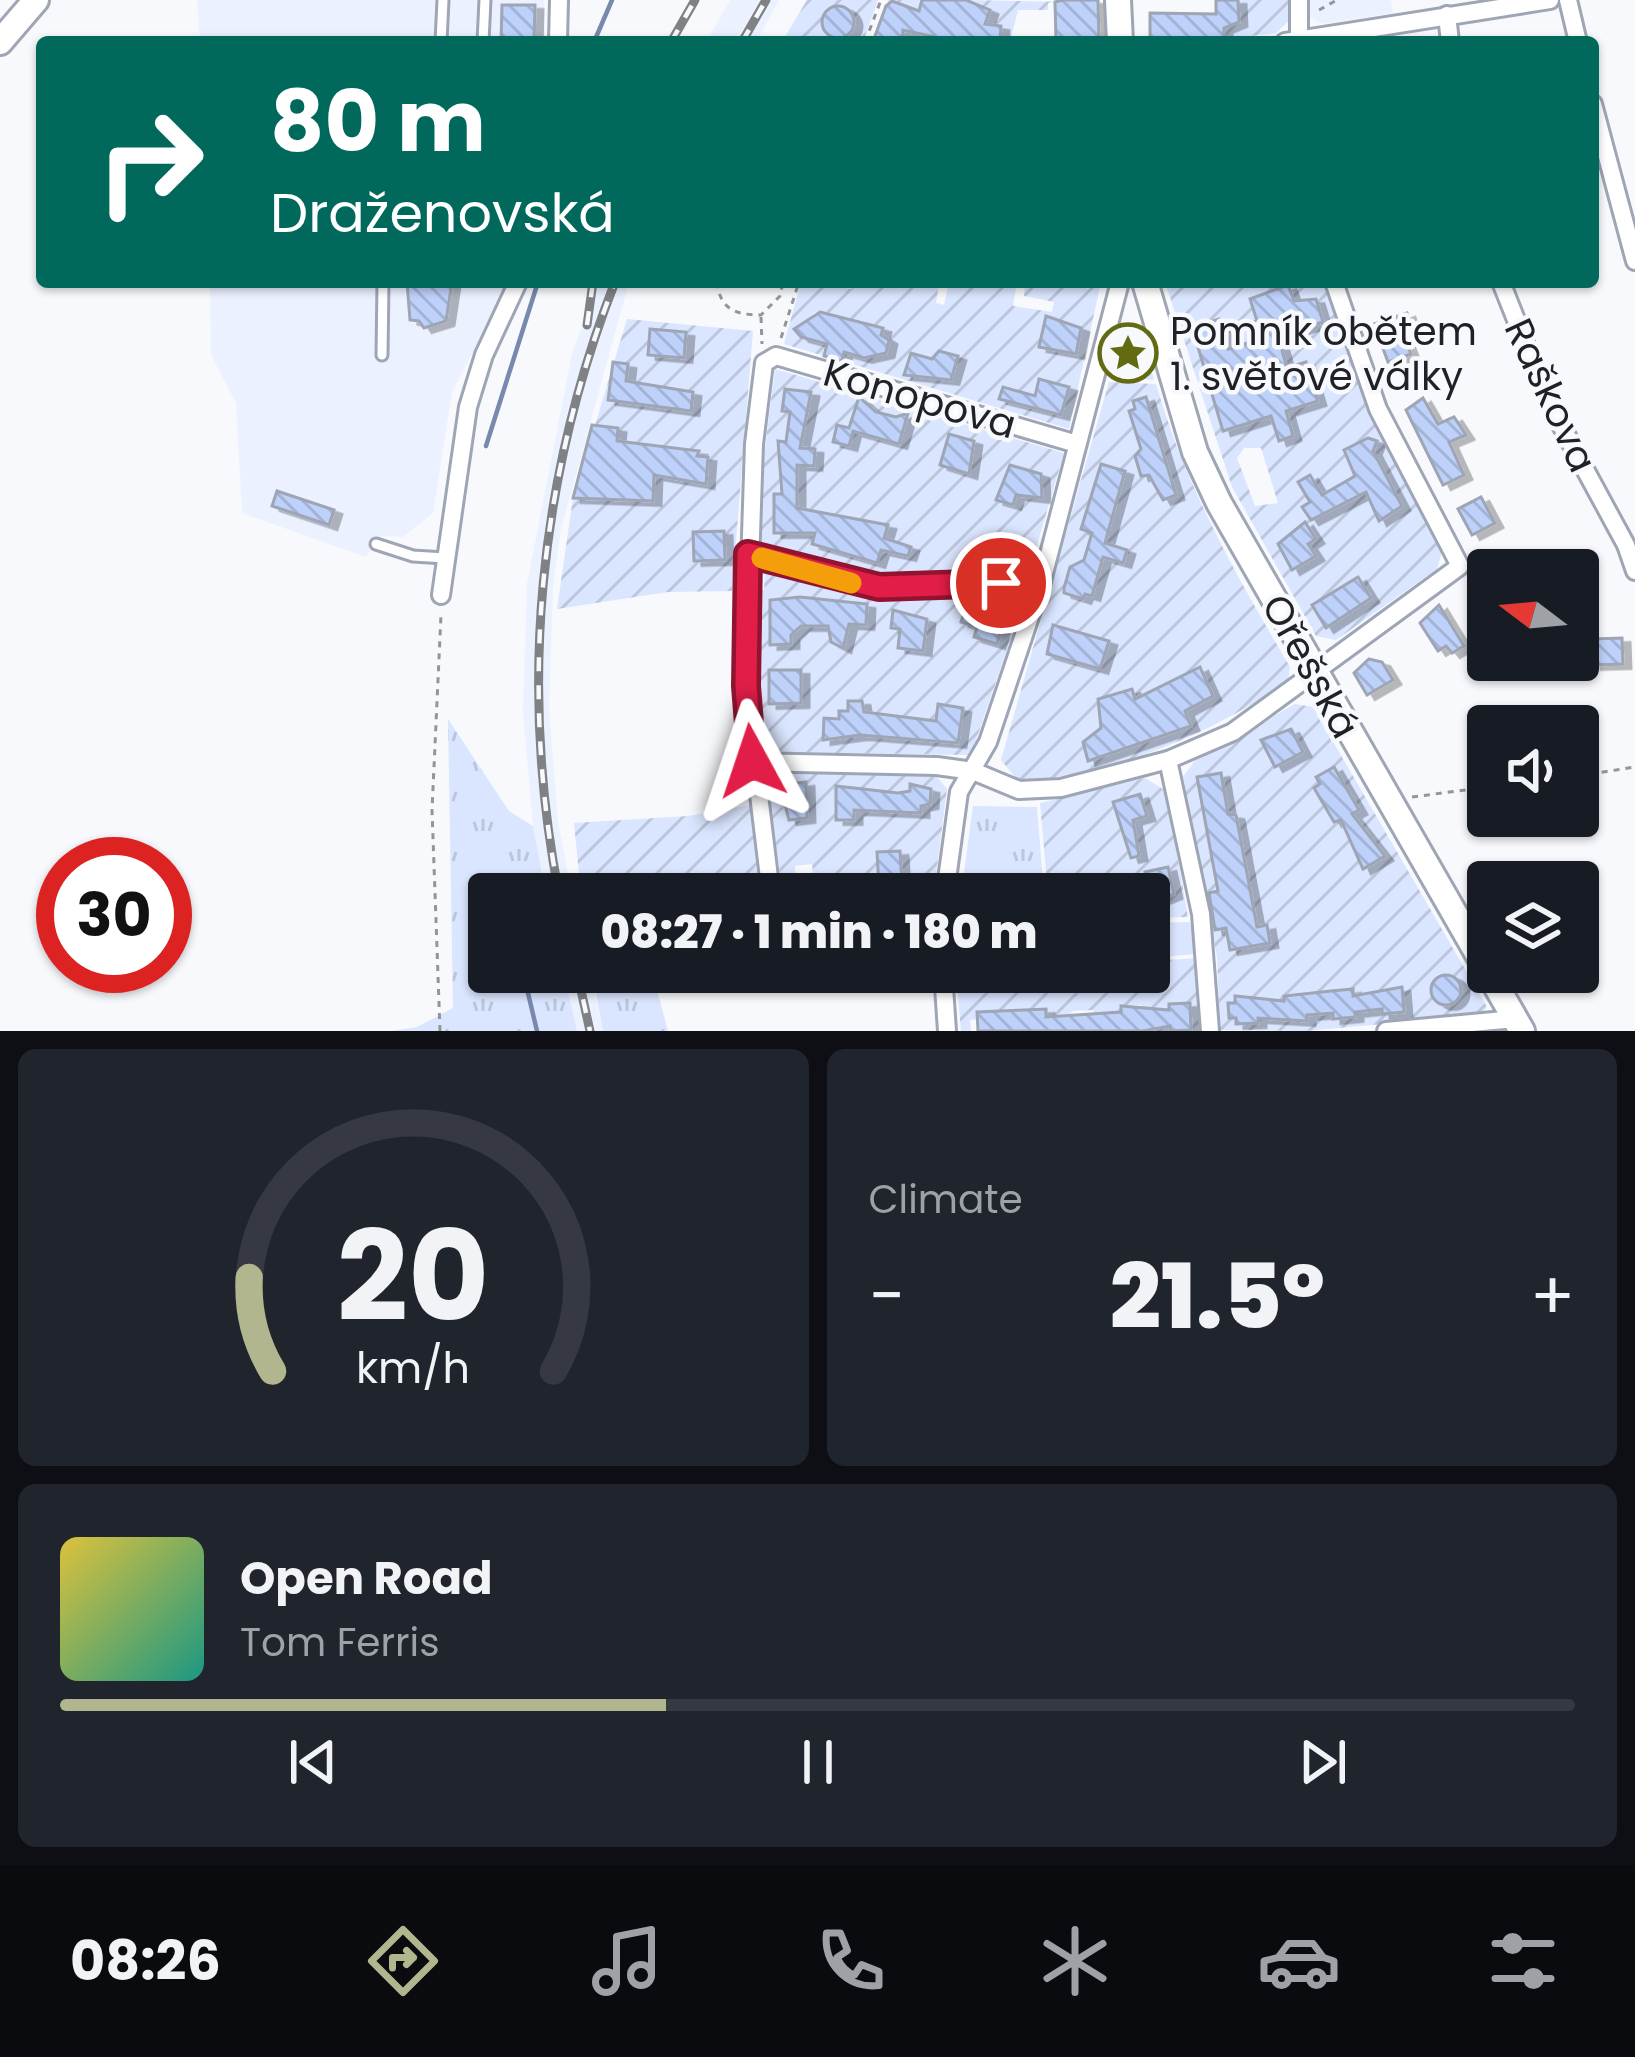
<!DOCTYPE html>
<html lang="en">
<head>
<meta charset="utf-8">
<style>
	:root { --surface:#171b24; --page:#20242c; --text:#f1f3f6; --muted:#9ea1a6; --line:#363941; --accent:#b1b68f }
	body { margin:0; font-family:Poppins,sans-serif; background:var(--page); color:var(--text); height:100vh; display:flex; flex-direction:column; font-size:45px; white-space:nowrap }
	* { box-sizing:border-box; margin:0 }
	p { font-size:39px; color:var(--muted) }
	.icon { flex:none; width:66px; height:66px; fill:none; stroke:currentColor; stroke-width:2; stroke-linecap:round; stroke-linejoin:round }
	.map { position:relative; height:1031px; overflow:hidden }
	.drawer { display:flex; flex-direction:column; gap:18px; padding:18px; background:#0d0f14; flex:1 }
	.drawer>* { flex:none }
	.guide { position:absolute; left:36px; top:36px; width:1563px; height:252px; border-radius:12px; box-shadow:0 3px 9px #0004; background:#00695c; color:#fff; overflow:hidden }
	.needle { width:78px; rotate:286deg }
	.buttons { position:absolute; left:1467px; top:549px; display:grid; gap:24px }
	.buttons a { display:grid; place-items:center; width:132px; height:132px; border-radius:12px; background:var(--surface); box-shadow:0 3px 9px #0004; font-size:60px }
	.speed { position:absolute; left:36px; top:837px; display:flex; gap:24px; font-size:60px; font-weight:700; text-align:center }
	.speed>* { display:grid; place-content:center; width:156px; height:156px; border-radius:50%; background:var(--surface); box-shadow:0 3px 9px #0004; line-height:1 }
	.speed .limit { border:18px solid #d22; background:#fff; color:#111 }
	.pin { position:absolute; display:grid; place-items:center; width:102px; height:102px; color:#fff; margin:-51px; border:6px solid #fff; border-radius:50%; box-shadow:0 3px 12px #0007 }
	.me { position:absolute; width:132px; margin:-66px; rotate:355deg; stroke-linejoin:round; filter:drop-shadow(0 0 9px #0008) }
	.turn { display:flex; align-items:center; gap:42px; height:252px; padding:0 36px; font-size:54px }
	.turn .icon { width:156px; height:156px; stroke-width:2.5 }
	.turn b { display:block; font-size:84px; line-height:102px }
	.big { font-size:90px; font-weight:800; line-height:1.1 }
	.drawer .card { flex:1; display:flex; flex-direction:column; justify-content:center; gap:18px; min-width:0; padding:0 42px; border-radius:18px; background:var(--page) }
	.drawer .dial { align-items:center; gap:0 }
	.dial svg { height:312px; overflow:visible; fill:none; stroke:var(--line); stroke-width:7; stroke-linecap:round; text-anchor:middle }
	.dial text { fill:var(--text); stroke:none }
	.song { display:flex; align-items:center; gap:36px }
	.cover { width:144px; height:144px; border-radius:18px; background:linear-gradient(135deg,hsl(50 70% 55%),hsl(170 70% 35%)) }
	.played { height:12px; border-radius:6px; background:linear-gradient(90deg,var(--accent) 40%,var(--line) 40%) }
	.keys { display:flex; justify-content:space-around; direction:ltr }
	.heat { display:flex; justify-content:space-between; align-items:center; font-size:66px; direction:ltr }
	.drawer .tiles { flex:1; display:grid; gap:18px; grid-template-columns:1fr 1fr }
	.card:last-child { grid-column:span 2 }
	.trip { position:absolute; left:468px; top:873px; width:702px; height:120px; border-radius:12px; background:var(--surface); box-shadow:0 3px 9px #0004; font-weight:800; line-height:120px; text-align:center }
	.dock { display:flex; height:192px; justify-content:space-around; align-items:center; background:#090b0e; color:var(--muted) }
	.dock .icon { width:84px; height:84px }
	.dock .current { color:var(--accent) }
	.dock b { font-size:54px; color:var(--text) }
	.map>svg:first-child { display:block }
</style>
</head>
<body>
<div class="map">
<svg width="1635" height="1031" viewBox="0 0 1635 1031">
	<defs>
		<pattern id="grass-tufts" width="24" height="20" patternUnits="userSpaceOnUse" patternTransform="scale(3)"><rect width="24" height="20" fill="#dae6ff"/><path d="M3 7l-1-3M5 7V3M7 7l1-3M15 17l-1-3M17 17v-4M19 17l1-3" fill="none" stroke="#bbc5db"/></pattern>
		<pattern id="park-crowns" width="20" height="18" patternUnits="userSpaceOnUse" patternTransform="scale(3)"><rect width="20" height="18" fill="#dae6ff"/><path d="M2 6a3 3 0 1 1 6 0M12 15a3 3 0 1 1 6 0" fill="none" stroke="#bbc5db"/></pattern>
		<pattern id="garden-furrows" width="10" height="10" patternUnits="userSpaceOnUse" patternTransform="scale(3)"><rect width="10" height="10" fill="#dae6ff"/><path d="M-1 1l2-2M0 10L10 0M9 11l2-2" fill="none" stroke="#bbc5db"/></pattern>
		<pattern id="building-back-hatch" width="6" height="6" patternUnits="userSpaceOnUse" patternTransform="scale(3)"><rect width="6" height="6" fill="#bed1fa"/><path d="M-1 5l2 2M0 0l6 6M5-1l2 2" fill="none" stroke="#a3b3d6"/></pattern>
		<filter id="shadow"><feDropShadow dx="8" dy="4.5" stdDeviation="0" flood-color="#0004"/></filter>
	</defs>
	<rect width="100%" height="100%" fill="#f7f9fc"/>
	<g fill="#ebf1ff">
		<path d="M197,0H544L545,42H200Z"/>
		<path d="M730,0H779L756,42H706Z"/>
		<path d="M1307,0H1391L1393,13L1322,24L1307,15Z"/>
		<path d="M210,282H510L452,392L433,513L403,537L381,536L366,557L242,513L236,403L211,355Z"/>
		<path d="M598,282H629L561,529L553,586L549,710L558,822L572,894H546L533,826L523,711L527,584L572,354Z"/>
		<path d="M564,972H590L603,1031H577Z"/>
	</g>
	<g fill="url(#grass-tufts)">
		<path d="M448,719L509,811L533,826L546,894H489V972H564L577,1031H392L417,1027L453,1008Z"/>
		<path d="M973,806L1037,807L1044,894H961Z"/>
		<path d="M1190,922L1197,954L1149,958V923Z"/>
		<path d="M592,972H652L668,1031H603Z"/>
	</g>
	<path fill="url(#park-crowns)" d="M1137,323L1154,380L1111,376L1123,329Z"/>
	<g fill="url(#garden-furrows)" fill-rule="evenodd">
		<path d="M807,0H878L863,42H782Z"/>
		<path d="M888,0H922L913,32L927,37L938,0L955,40L966,0L1063,2L1048,3V10H1018L1010,42H1000L1001,26L985,29L990,10L970,42H902L903,6L892,1L889,8Z"/>
		<path d="M1238,0H1292V18L1276,33L1224,39V28L1239,21Z"/>
		<path d="M801,282L852,289L853,282H939L936,303L944,305L949,282H1017L1013,306L1052,312L1054,302L1024,296L1025,282H1066L1088,289L1101,282L1069,429L842,361L845,340L836,316L824,313L822,318L815,312L797,328L805,338L827,344L824,356L784,344Z"/>
		<path d="M1165,282H1325L1377,427L1443,548L1437,569L1336,640L1316,636L1232,487ZM1253,368L1257,378L1223,430L1208,382ZM1244,448H1261L1278,503L1255,506L1237,458Z"/>
		<path d="M627,319L753,331L732,591L668,592L557,609L573,498Z"/>
		<path d="M775,369L1064,453L1030,569L872,576L762,544L761,479Z"/>
		<path d="M1109,382L1156,384C1186,488 1236,575 1290,667L1288,682C1203,737 1120,772 1019,782L1001,760Z"/>
		<path d="M765,570L806,577L873,598L1011,588L1023,603L971,755L775,752L762,740L757,591L764,590Z"/>
		<path d="M1295,704L1313,707L1487,1007L1481,1015L1306,1031L1220,1030L1217,957L1183,777L1196,759Z"/>
		<path d="M778,772L936,776L947,789L934,890L824,894L836,892L834,877L813,874L812,864L795,866L796,894H783L767,784Z"/>
		<path d="M1145,778L1166,791L1188,917L1149,918V894H1048L1040,803Z"/>
		<path d="M750,805L762,894H733L728,874L713,877L715,894H581L574,823L688,816Z"/>
		<path d="M1199,958L1202,1031H1174L1191,1030L1189,1003L1169,1004L1170,1031H1143L1141,1005L1121,1006V1012L1095,1031L1093,1010L1073,1011L1047,1031L1045,1009L978,1012V1019L970,1020L971,1031H961L956,972H1149V961Z"/>
	</g>
	<g fill="none" stroke-linecap="round" stroke-linejoin="round">
		<g stroke="#7989ad" stroke-width="4.5">
			<path d="M594,42L612,0"/>
			<path d="M486,446L538,282"/>
			<path d="M523,972L537,1031"/>
		</g>
	</g>
	<g fill="url(#building-back-hatch)" stroke="#9ea5b4" stroke-width="3" filter="url(#shadow)">
		<path d="M922,0H966L990,10L985,24L1001,26L1000,42H958L903,30L902,42H879L875,36L886,6L892,1L919,11Z"/>
		<path d="M1063,0H1098L1099,42H1056L1055,2Z"/>
		<path d="M1216,0H1238L1239,22L1224,28V39L1150,42V13L1216,14Z"/>
		<path d="M502,5H535L534,42H501Z"/>
		<circle cx="838" cy="22" r="16"/>
		<path d="M407,282H452L446,321L424,328L419,321L410,320Z"/>
		<path d="M1288,285L1294,301L1316,299L1323,322L1278,336L1287,368L1306,362L1318,401L1286,411L1293,436L1279,441L1271,416L1223,431L1192,327L1219,319L1228,349L1254,341L1249,323L1257,321L1250,299Z"/>
		<path d="M820,312L883,328L881,335L889,340L886,353L864,358L844,352L842,361L824,356L827,344L801,337L794,329Z"/>
		<path d="M1407,313L1415,336L1405,339L1411,354L1388,362L1374,324Z"/>
		<path d="M1046,316L1081,328L1076,354L1039,347Z"/>
		<path d="M650,329L686,332L684,358L648,355Z"/>
		<path d="M939,351L958,356L951,380L904,375L911,353L932,359Z"/>
		<path d="M613,362L628,364L626,381L693,392L691,411L608,400Z"/>
		<path d="M1039,379L1069,387L1061,415L999,399L1003,387L1035,396Z"/>
		<path d="M785,389L811,392L800,448L815,449L814,466L797,465V508L888,525L884,538L911,547L908,556L881,550L877,563L812,544L815,533H774V494H782L778,441L786,442L790,412L782,411Z"/>
		<path d="M859,397L876,412L896,417L908,413L899,444L853,431L849,446L833,442L837,425L849,428Z"/>
		<path d="M1146,397L1176,495L1163,500L1149,475L1141,476L1135,456L1141,449L1129,411L1135,409L1133,401Z"/>
		<path d="M1423,398L1438,424L1454,417L1466,435L1449,442L1464,475L1443,485L1406,410Z"/>
		<path d="M592,425L618,428L617,441L699,451L697,456L708,457L706,484L654,475L653,501L573,498Z"/>
		<path d="M949,434L974,441L969,474L940,465Z"/>
		<path d="M1368,438L1377,441L1373,451L1402,506L1379,521L1366,492L1311,520L1302,507L1310,502L1298,482L1310,475L1322,495L1355,476L1344,450Z"/>
		<path d="M1101,464L1125,471L1105,543L1127,550L1123,563L1103,557L1092,596L1085,594L1083,599L1064,593V588L1070,567L1084,560L1092,533L1081,529Z"/>
		<path d="M1010,465L1041,474L1042,498L1016,495L1013,505L996,500Z"/>
		<path d="M277,491L334,510L329,525L272,506Z"/>
		<path d="M1481,497L1495,523L1472,535L1458,509Z"/>
		<path d="M1305,522L1316,539L1308,544L1316,556L1292,570L1278,544Z"/>
		<path d="M724,531L725,560L694,561L693,532Z"/>
		<path d="M1358,577L1371,598L1326,628L1312,605Z"/>
		<path d="M800,597L867,604L866,625L849,624L843,648L831,642L828,626H801L791,635V644L770,645V600Z"/>
		<path d="M1009,602L997,644L974,637L977,627L961,622L966,606L982,610Z"/>
		<path d="M1439,605L1464,646L1452,653L1446,646L1438,651L1420,623Z"/>
		<path d="M893,610L927,619L923,651L898,648L900,629L891,628Z"/>
		<path d="M1053,625L1109,641L1100,669L1047,654Z"/>
		<path d="M1622,638L1623,664L1593,665L1592,639Z"/>
		<path d="M1369,659L1382,662L1393,680L1367,695L1354,673Z"/>
		<path d="M1200,667L1213,696L1185,711L1191,726L1088,761L1083,742L1101,728L1098,699L1132,689L1135,699Z"/>
		<path d="M769,670H801V703L769,704Z"/>
		<path d="M848,701H862L864,712L936,721L938,704L963,708L958,743L860,735L823,740L824,718L839,719V711H848Z"/>
		<path d="M1291,729L1303,752L1275,767L1261,740Z"/>
		<path d="M1334,767L1359,810L1352,814L1385,856L1363,869L1341,820L1334,822L1314,788L1320,784L1316,777Z"/>
		<path d="M1221,773L1228,814L1236,815L1257,927L1267,925L1270,943L1230,950L1226,928L1215,930L1209,893L1218,891L1197,777Z"/>
		<path d="M806,782L807,818L789,820L780,785Z"/>
		<path d="M910,784L931,789L930,804L921,806V813L854,810V820H836V786L898,793L910,791Z"/>
		<path d="M1140,794L1147,816L1133,820L1139,856L1131,858L1113,802Z"/>
		<path d="M900,851L902,885L879,887L877,852Z"/>
		<path d="M1168,867L1174,894L1152,903L1145,872Z"/>
		<circle cx="1446" cy="990" r="15"/>
		<path d="M1402,987L1404,1012L1382,1014V1009L1355,1012V1017L1333,1019V1013L1307,1015V1021L1258,1018V1023L1236,1024V1018H1229L1228,1003H1235V996L1284,1001V996L1331,991L1353,989V996Z"/>
		<path d="M1190,1003L1191,1030L1170,1031V1026L1143,1031H978L977,1012L1046,1009V1017L1121,1012V1006L1169,1010V1004Z"/>
	</g>
	<g fill="none" stroke-linecap="round" stroke-linejoin="round">
		<g stroke="#9ea5b4" stroke-width="15">
			<g id="lane">
				<path d="M441,42L443,0"/>
				<path d="M483,42L485,0"/>
				<path d="M382,355L383,282"/>
				<path d="M376,544L413,556L445,558"/>
			</g>
		</g>
		<g stroke="#9ea5b4" stroke-width="22">
			<g id="street">
				<path d="M1299,0V42"/>
				<path d="M1568,0L1578,42"/>
				<path d="M1447,15L1450,42"/>
				<path d="M558,42L559,0"/>
				<path d="M1285,42L1550,0"/>
				<path d="M1593,104L1635,261"/>
				<path d="M1501,282L1549,403L1626,545L1635,571"/>
				<path d="M748,554L879,587L1042,581"/>
				<path d="M441,595L468,407L484,355L518,282"/>
				<path d="M1168,760L1201,914L1210,1031"/>
				<path d="M752,762L937,766L973,771L1019,790L1061,788L1168,760L1233,732L1460,566L1378,409L1334,282"/>
				<path d="M771,894L746,687L754,444L764,363L776,356L1077,444"/>
				<path d="M945,894L959,792L988,742L1042,581L1120,282"/>
				<path d="M943,972L947,1031"/>
				<path d="M1386,1031L1515,1019"/>
			</g>
		</g>
		<g stroke="#9ea5b4" stroke-width="30">
			<g id="secondary">
				<path d="M1118,0L1120,42"/>
				<path d="M0,42L36,0"/>
				<path d="M1145,282L1195,452L1219,503L1522,1031"/>
			</g>
		</g>
		<g stroke="#939599" stroke-width="3" stroke-dasharray="6 6" stroke-linecap="butt">
			<path d="M1319,10L1337,0"/>
			<path d="M865,42L881,0"/>
			<path d="M717,282C720,309 735,315 761,315L780,296L783,282"/>
			<path d="M761,317L762,344"/>
			<path d="M781,338L799,282"/>
			<path d="M1578,776L1635,767"/>
			<path d="M1412,797L1488,787"/>
			<path d="M440,1031L432,810L441,615"/>
		</g>
		<use href="#lane" stroke="#fff" stroke-width="9"/>
		<use href="#street" stroke="#fff" stroke-width="16"/>
		<use href="#secondary" stroke="#fff" stroke-width="24"/>
		<g stroke="#7f8185" stroke-width="9">
			<g id="rail">
				<path d="M671,42L695,0"/>
				<path d="M742,42L766,0"/>
				<path d="M587,325L593,282"/>
				<path d="M559,894C519,688 538,479 615,282"/>
				<path d="M577,972L590,1031"/>
			</g>
		</g>
		<use href="#rail" stroke="#f7f9fc" stroke-width="4.5" stroke-dasharray="14" stroke-linecap="butt"/>
	</g>
	<g fill="none" stroke-linecap="round" stroke-linejoin="round">
		<g stroke="#92132f" stroke-width="30">
			<path id="route" d="M752,761L746,686L748,554L879,587L1001,583"/>
		</g>
		<use href="#route" stroke="#e11d48" stroke-width="21"/>
		<path stroke="#f59e0b" stroke-width="21" d="M762,558L851,583"/>
	</g>
	<defs>
		<g id="sight-ring" transform="scale(3)"><circle r="9.5" fill="#f7f9fc" stroke="#626b11" stroke-width="1.5"/><path d="M0-6L1.8-2.2L6-1.7L2.9 1.2L3.7 5.4L0 3.3L-3.7 5.4L-2.9 1.2L-6-1.7L-1.8-2.2Z" fill="#626b11"/></g>
	</defs>
	<g fill-rule="evenodd">
		<use href="#sight-ring" x="1128" y="353"/>
	</g>
	<g text-anchor="middle" stroke-width="9" stroke-linejoin="round" paint-order="stroke">
		<g font-size="39" fill="#1f2127" stroke="#f7f9fc" text-anchor="start">
			<text x="1170" y="345">Pomník obětem<tspan x="1170" dy="45">1. světové války</tspan></text>
		</g>
		<g font-size="39" fill="#1f2127" stroke="#f7f9fc">
			<text transform="translate(1551 395) rotate(65)" y="14">Raškova</text>
			<text transform="translate(920 398) rotate(16)" y="14">Konopova</text>
			<text transform="translate(1311 666) rotate(61)" y="14">Ořešská</text>
		</g>
	</g>
</svg>
<div class="buttons">
<a><svg class="needle" viewBox="-14 -14 28 28"><path d="M0-13l5 13h-10z" fill="#e53935"/><path d="M0 13l5-13h-10z" fill="#9ea1a6"/></svg></a>
<a><svg class="icon" aria-label="sound" viewBox="0 0 24 24"><path d="M4 9h4l5-4v14l-5-4H4zM17 9q2 3 0 6"/></svg></a>
<a><svg class="icon" aria-label="layers" viewBox="0 0 24 24"><path d="M12 4l9 5-9 5-9-5zM3 14l9 5 9-5"/></svg></a>
</div>
<div class="speed"><div class="limit">30</div></div>
<div class="pin" style="left:1001px;top:583px;background:#d93025"><svg class="icon" aria-label="arrive" viewBox="0 0 24 24"><path d="M6 21V4h12l-3 4 3 4H6"/></svg></div>
<svg class="me" style="left:752px;top:761px" viewBox="-20 -20 40 40"><path d="M0-17L14 15 0 8-14 15z" fill="#e11d48" stroke="#fff" stroke-width="4"/></svg>
<div class="trip">08:27 · 1 min · 180 m</div>
<div class="guide">
<div class="turn"><svg class="icon" aria-label="right" viewBox="0 0 24 24"><path d="M7 20v-9h11M14 6l5 5-5 5"/></svg><div><b>80 m</b>Draženovská</div></div>
</div>
</div>
<section class="drawer">
<div class="tiles">
<div class="card dial"><svg viewBox="0 0 100 80">
<path d="M14 69A42 42 0 1 1 86 69"/>
<path d="M14 69A42 42 0 0 1 8 45" stroke="#b1b68f"/>
<text x="50" y="56" font-size="32" font-weight="700">20</text>
<text x="50" y="72" font-size="11">km/h</text>
</svg></div>
<div class="card"><p>Climate</p>
<div class="heat"><a>−</a><b class="big">21.5°</b><a>+</a></div>
</div>
<div class="card">
<div class="song"><i class="cover"></i><div><b>Open Road</b><p>Tom Ferris</p></div></div>
<div class="played"></div>
<div class="keys"><svg class="icon" aria-label="previous" viewBox="0 0 24 24"><path d="M18 5L8 12l10 7zM5 5v14"/></svg><svg class="icon" aria-label="pause" viewBox="0 0 24 24"><path d="M8 5v14M16 5v14"/></svg><svg class="icon" aria-label="next" viewBox="0 0 24 24"><path d="M6 5l10 7-10 7zM19 5v14"/></svg></div>
</div>
</div>
</section>
<nav class="dock">
<b>08:26</b>
<svg class="icon current" aria-label="directions" viewBox="0 0 24 24"><path d="M12 3l9 9-9 9-9-9zM9 14v-3h6M13 9l2 2-2 2"/></svg>
<svg class="icon" aria-label="music" viewBox="0 0 24 24"><path d="M9 18V5l10-2v13"/><circle cx="6" cy="18" r="3"/><circle cx="16" cy="16" r="3"/></svg>
<svg class="icon" aria-label="phone" viewBox="0 0 24 24"><path d="M5 4h4l2 5-3 2q2 4 5 5l2-3 5 2v4C11 20 4 13 5 4z"/></svg>
<svg class="icon" aria-label="climate" viewBox="0 0 24 24"><path d="M12 3v18M4 7l16 10M4 17L20 7"/></svg>
<svg class="icon" aria-label="car" viewBox="0 0 24 24"><path d="M5 17H2v-5l4-1 3-4h7l3 4 3 1v5h-3M9 17h6M6 11h13"/><circle cx="7" cy="17" r="2"/><circle cx="17" cy="17" r="2"/></svg>
<svg class="icon" aria-label="filters" viewBox="0 0 24 24"><path d="M4 7h16M4 17h16"/><circle cx="9" cy="7" r="2"/><circle cx="15" cy="17" r="2"/></svg>
</nav>
</body>
</html>
